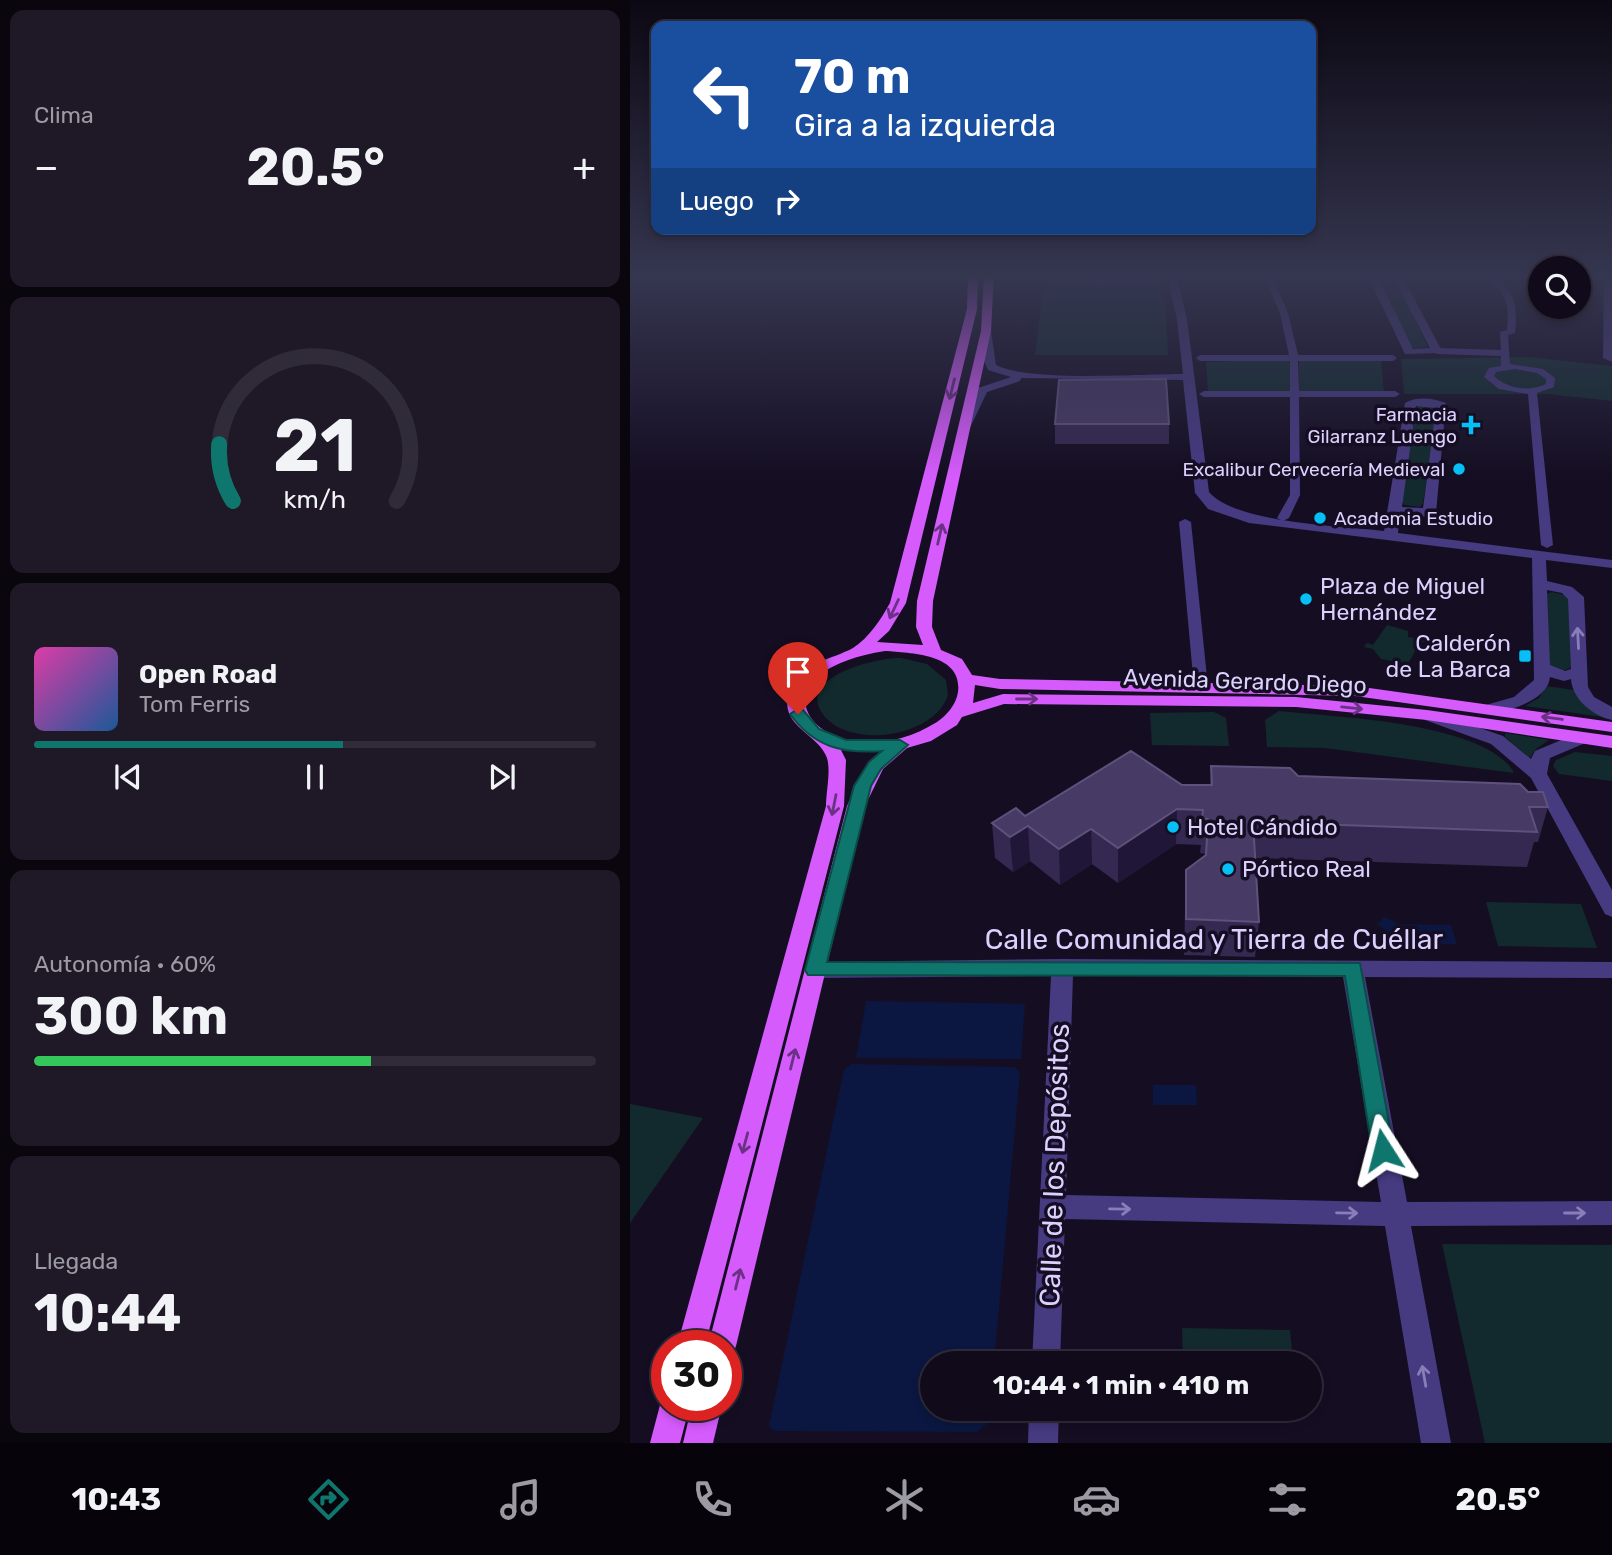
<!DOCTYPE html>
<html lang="es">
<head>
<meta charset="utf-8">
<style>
	:root { --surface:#100a1a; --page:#1e1827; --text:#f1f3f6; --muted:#9c9aa2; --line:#302b39; --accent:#0f766e }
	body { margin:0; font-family:Rubik,sans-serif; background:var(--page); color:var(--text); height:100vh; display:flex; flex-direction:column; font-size:26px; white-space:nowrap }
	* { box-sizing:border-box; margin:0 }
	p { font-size:23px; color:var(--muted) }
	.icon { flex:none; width:38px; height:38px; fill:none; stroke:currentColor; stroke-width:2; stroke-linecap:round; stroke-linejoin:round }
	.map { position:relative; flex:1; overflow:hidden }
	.details { display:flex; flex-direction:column; gap:10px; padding:10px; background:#09060e; width:630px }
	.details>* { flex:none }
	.hud { position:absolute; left:21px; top:21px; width:665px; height:214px; border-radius:14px; box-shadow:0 4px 10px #0003,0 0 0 2px var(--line); background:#1a4fa0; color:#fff; overflow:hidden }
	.tools { position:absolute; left:898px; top:256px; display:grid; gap:14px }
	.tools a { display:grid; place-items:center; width:63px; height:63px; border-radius:50%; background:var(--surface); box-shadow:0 4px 10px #0003,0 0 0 2px var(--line); font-size:35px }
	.speed { position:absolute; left:21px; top:1330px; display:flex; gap:14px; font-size:35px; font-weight:700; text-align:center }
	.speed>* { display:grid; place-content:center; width:91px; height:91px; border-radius:50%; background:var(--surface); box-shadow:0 4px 10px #0003,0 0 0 2px var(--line); line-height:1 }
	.speed .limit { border:10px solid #d22; background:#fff; color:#111 }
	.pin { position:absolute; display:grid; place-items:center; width:60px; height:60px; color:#fff; margin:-72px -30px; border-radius:50% 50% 50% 0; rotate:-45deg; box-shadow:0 0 7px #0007 }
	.pin .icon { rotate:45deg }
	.me { position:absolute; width:77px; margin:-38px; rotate:351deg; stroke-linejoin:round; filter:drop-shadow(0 0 5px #0008) }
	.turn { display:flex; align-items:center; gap:24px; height:147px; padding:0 28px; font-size:32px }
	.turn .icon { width:91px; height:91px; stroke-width:2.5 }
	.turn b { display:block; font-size:49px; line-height:60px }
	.then { display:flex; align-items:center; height:66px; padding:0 28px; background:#0003; gap:14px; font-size:26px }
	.big { font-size:52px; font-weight:700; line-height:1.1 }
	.details .widget { flex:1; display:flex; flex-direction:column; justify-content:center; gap:10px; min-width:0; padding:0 24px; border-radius:14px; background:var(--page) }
	.details .dial { align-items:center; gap:0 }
	.dial svg { height:182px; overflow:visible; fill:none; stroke:var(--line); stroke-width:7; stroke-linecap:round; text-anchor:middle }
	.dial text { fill:var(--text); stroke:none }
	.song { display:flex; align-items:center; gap:21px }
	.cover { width:84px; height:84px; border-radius:10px; background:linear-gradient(135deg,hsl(320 70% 55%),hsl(210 70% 35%)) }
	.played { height:7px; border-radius:4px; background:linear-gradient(90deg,var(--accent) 55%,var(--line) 55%) }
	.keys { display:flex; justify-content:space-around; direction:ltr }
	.heat { display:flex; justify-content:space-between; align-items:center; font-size:38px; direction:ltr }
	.charge { height:10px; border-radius:5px; background:linear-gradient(90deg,#34c759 60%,var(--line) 0) }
	.trip { position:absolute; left:290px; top:1351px; width:402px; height:70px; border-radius:35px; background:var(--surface); box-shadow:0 4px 10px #0003,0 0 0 2px var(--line); font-weight:700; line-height:70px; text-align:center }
	.tab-bar { display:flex; height:112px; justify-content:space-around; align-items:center; background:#06040a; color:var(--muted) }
	.tab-bar .icon { width:49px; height:49px }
	.tab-bar .active { color:var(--accent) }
	.tab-bar b { font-size:32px; color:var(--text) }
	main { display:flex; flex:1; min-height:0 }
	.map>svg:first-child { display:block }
</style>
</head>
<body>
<main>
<section class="details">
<div class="widget"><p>Clima</p>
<div class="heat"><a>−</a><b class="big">20.5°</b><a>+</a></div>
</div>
<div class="widget dial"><svg viewBox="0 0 100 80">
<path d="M14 69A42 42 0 1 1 86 69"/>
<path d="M14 69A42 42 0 0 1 8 44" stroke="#0f766e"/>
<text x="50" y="56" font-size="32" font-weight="700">21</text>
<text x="50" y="72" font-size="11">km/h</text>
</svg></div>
<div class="widget">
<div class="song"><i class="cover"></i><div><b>Open Road</b><p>Tom Ferris</p></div></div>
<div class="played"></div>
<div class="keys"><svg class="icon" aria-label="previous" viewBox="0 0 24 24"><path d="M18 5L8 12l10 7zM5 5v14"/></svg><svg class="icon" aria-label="pause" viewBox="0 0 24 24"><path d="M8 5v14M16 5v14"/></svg><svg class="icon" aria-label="next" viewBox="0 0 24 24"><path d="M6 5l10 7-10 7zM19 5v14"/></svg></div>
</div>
<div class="widget"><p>Autonomía · 60%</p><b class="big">300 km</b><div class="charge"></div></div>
<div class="widget"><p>Llegada</p><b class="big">10:44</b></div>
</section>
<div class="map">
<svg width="982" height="1443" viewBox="0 0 982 1443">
	<rect width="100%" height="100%" fill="#150e23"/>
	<g fill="#122a2d">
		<path d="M415,274H525L536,311L538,355H405Z"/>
		<path d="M748,278L765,280L798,347L784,348L779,344Z"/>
		<path d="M900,357L982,366V401L917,394H774L771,359Z"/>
		<path d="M659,359L665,393L578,392L576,362Z"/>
		<path d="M751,359L754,393L669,392V360Z"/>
		<path d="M791,403L805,406L807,410L793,503L790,507L774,505L771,499L787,407Z"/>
		<path d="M922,592L940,596L944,666L933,671L919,666L917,594Z"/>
		<path d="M757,625L778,631V637L805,640L804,643L790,642L778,664L751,659L743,649L734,647L737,643L743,645Z"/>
		<path d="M271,658L297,664L316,680L318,695C305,736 225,749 196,718C160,678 247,657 271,658Z"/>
		<path d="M916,686L944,690L980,718L895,706L909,698Z"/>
		<path d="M649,711C703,717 857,722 884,773L695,748L637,747L635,720Z"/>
		<path d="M584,712L596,718L599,746L522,745L520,713Z"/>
		<path d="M875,733L919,740L906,749L900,758L875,737Z"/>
		<path d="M945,752L982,756V781L929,774L923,766L926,760Z"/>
		<path d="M856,902L951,904L967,948L868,946Z"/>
		<path d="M0,1104L73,1118L0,1223Z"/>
		<path d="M812,1244L982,1245V1443H855Z"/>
		<path d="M552,1328L660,1330L663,1363H553Z"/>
		<path d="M553,1409H666L667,1421L554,1419Z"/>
	</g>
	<g fill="#0b1740">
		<path d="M755,917L768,924L821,925L827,944L761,945L758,932L747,924Z"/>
		<path d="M236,1001L395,1004L391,1059L226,1058Z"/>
		<path d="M222,1064L385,1067L390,1073L364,1363H303V1409H360L359,1422L347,1432L145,1431L139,1426L214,1070Z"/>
		<path d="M523,1085H566L567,1105H523Z"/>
	</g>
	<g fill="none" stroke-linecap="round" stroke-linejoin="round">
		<g fill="#463a81" fill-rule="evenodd">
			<path d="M633,274H641L658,313L668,355H763L767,358L763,361H668L669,391H765L770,394L765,397H669L670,495L659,518L653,521L647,518L660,495V397H574L569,394L574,391H660V361H570L566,358L570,355H659L650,313Z"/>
			<path d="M855,274H864C885,294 888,304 885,333L878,335L880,364L913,369L925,378L924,387L907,393L923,545L917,548L911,545L898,394L869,389L854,377L859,368L871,366V356L807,354L803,351L807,348L871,350L870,332L877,330C880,300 875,295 855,274ZM885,369L907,373L916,379V384C899,392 878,389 864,376L866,372Z"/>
			<path d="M555,519L561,522L578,687L571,691L564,687L549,522Z"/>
		</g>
		<g fill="#463a81" fill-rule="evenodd">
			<path d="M546,274L557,319L579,492C605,523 711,526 754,531L775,403C786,396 804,398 816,403L806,513L799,517L770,515L768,533L982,560V568L916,560L917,581L942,587L954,597L958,687L964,697L982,707V720C963,716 942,699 941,679L934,681L920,677C918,700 881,710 862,714L853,709L856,705L884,697L904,680L902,558L619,523L578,509L565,493L553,380L391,378L390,381L357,392L339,430H331L329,427L348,388L381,377L358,370L352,356V329L361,331L366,365C399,382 511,374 553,374L547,319L538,281L462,285L457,282L462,279ZM786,406L806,408L793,508L772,507ZM917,590L932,593L938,599L941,669L935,671L920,665Z"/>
			<path d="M737,274H771L812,351L811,353L775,354ZM749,279H764L800,348L783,349Z"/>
			<path d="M974,274H982V362L973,358Z"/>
			<path d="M801,711L873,736L901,759L905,751L948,733H960L963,737L960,741L920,758L917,774L982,890V917L975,914L901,778L861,744L795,720L792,716L795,712Z"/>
			<path d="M432,959L982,962V978L735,977L777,1202L982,1201V1225L781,1226L821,1443H791L755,1226L435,1219L430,1363H402L421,976L185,978L177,976L174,970L177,964L185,962ZM443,975L713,977L751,1202L436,1195Z"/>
			<path d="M399,1409H429L428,1443H398Z"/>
		</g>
		<g fill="#d55bfc" fill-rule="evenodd">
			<path d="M338,274H348L347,309L276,603L259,631L247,642L293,645L286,627L287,601L351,331L354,274H364L361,331L303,601L302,627L311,650L332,659L342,675L370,679L725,686L982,722V732L725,696L370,689L345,685L343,703L373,694L666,697L797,710L982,736V748L797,720L666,707L374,704L332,717L327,725L301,741L277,748L253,769L235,806L106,1346L102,1356L96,1359V1346H78L217,806L236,766L250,752L211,750L216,760L214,806L75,1346H47L196,806C196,792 201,771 197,758C189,733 144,725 161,688C173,662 201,660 223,648C239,638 251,619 260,603L337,309ZM255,651C282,653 333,654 328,692C326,705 317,715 307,722C201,788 100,676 255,651Z"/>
			<path d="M37,1394V1405H60L50,1443H20L30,1405Z"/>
			<path d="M62,1405H92L83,1443H53Z"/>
		</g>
	</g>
	<g fill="#352851">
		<path d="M415,274H488L416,278Z"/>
		<rect x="425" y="424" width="114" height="20"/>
		<path d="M581,766L668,776L898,792L918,807L908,842H904L897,867L625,858L629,922L625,957L554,955L556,870L576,855V854L570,853L571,845L546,844L488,883L462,864L430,885L400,861L383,872L365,858L362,823L552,785H580Z"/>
	</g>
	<g fill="#201637">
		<path d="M547,809L546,844L488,883V848Z"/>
		<path d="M398,826L400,861L383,872L380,837Z"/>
		<path d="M461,829L462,864L430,885L429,849Z"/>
	</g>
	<g fill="#473a64" stroke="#5e527c" stroke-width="2">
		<path d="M536,379L539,424H425L429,380Z"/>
		<path d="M501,751L552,785H582L581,766L660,768L668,776L890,784L898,792H913L918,807H899L907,832L623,822L629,922L556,919V870L576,855L578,819L572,818L573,810L547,809L488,848L461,829L429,849L398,826L380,837L362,823L386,808L395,816Z"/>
	</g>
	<defs><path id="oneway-shaft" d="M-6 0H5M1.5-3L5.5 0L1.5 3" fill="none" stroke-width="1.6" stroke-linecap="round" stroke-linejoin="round" transform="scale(1.75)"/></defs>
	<g stroke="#6b3185">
		<use href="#oneway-shaft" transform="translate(322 389) rotate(104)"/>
		<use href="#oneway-shaft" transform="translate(310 534) rotate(-77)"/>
		<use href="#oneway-shaft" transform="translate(264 609) rotate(115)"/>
		<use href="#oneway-shaft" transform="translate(397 699)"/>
		<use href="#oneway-shaft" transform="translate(722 708) rotate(6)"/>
		<use href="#oneway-shaft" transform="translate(922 718) rotate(-172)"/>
		<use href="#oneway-shaft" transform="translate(204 805) rotate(101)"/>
		<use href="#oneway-shaft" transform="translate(163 1059) rotate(-76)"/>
		<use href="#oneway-shaft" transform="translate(115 1143) rotate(105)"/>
		<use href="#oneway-shaft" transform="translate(108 1279) rotate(-76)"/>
	</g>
	<g stroke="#8a7eb9">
		<use href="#oneway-shaft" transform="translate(948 638) rotate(-93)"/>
		<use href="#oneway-shaft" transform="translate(490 1209) rotate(1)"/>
		<use href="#oneway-shaft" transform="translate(717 1213) rotate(1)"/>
		<use href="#oneway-shaft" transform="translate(945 1213)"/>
		<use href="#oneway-shaft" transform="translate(794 1376) rotate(-100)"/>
	</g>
	<linearGradient id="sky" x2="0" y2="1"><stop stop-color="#0c0813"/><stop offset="0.58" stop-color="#353650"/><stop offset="1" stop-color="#353650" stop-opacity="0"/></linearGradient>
	<rect width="982" height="476" fill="url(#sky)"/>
	<path fill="#0f766e" stroke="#0a4d48" stroke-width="2" d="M168,709L173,710L189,729L216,740H270L278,745L251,769L241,786L197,962L730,963L764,1150L761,1157L753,1160L745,1157L742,1150L715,976L178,975L175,970L224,786L239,762L252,751C212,754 184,747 160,714Z"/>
	<g fill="#05bff6" stroke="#150e23" stroke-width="2.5">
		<path d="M837.5 414.5h7v7h7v7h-7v7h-7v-7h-7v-7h7z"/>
		<circle cx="829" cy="469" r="7"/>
		<circle cx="690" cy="518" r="7"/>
		<circle cx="676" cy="599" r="7"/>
		<rect x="888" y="649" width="14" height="14" rx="3.5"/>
		<circle cx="543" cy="827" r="7"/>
		<circle cx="598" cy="869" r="7"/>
	</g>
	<g text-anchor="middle" stroke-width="7" stroke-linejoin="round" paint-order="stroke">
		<g font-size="19" fill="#dcd1fe" stroke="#150e23" text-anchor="end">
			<text x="827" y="421">Farmacia<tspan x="827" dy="22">Gilarranz Luengo</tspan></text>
			<text x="815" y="476">Excalibur Cervecería Medieval</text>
			<text x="704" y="525" text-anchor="start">Academia Estudio</text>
		</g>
		<g font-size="23" fill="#dcd1fe" stroke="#150e23" text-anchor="start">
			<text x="690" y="594">Plaza de Miguel<tspan x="690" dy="26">Hernández</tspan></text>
			<text x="881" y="651" text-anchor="end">Calderón<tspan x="881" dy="26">de La Barca</tspan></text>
			<text x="557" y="835">Hotel Cándido</text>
			<text x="612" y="877">Pórtico Real</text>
		</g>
		<g font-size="23" fill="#dcd1fe" stroke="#150e23">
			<text transform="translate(615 681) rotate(2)" y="8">Avenida Gerardo Diego</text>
		</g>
		<g font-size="28" fill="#dcd1fe" stroke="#150e23">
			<text x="584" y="949">Calle Comunidad y Tierra de Cuéllar</text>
			<text transform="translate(424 1165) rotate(-88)" y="10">Calle de los Depósitos</text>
		</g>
	</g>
</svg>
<div class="tools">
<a><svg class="icon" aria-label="search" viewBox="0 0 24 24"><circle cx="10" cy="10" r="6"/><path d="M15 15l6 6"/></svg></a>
</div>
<div class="speed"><div class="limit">30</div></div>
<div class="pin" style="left:168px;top:714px;background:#d93025"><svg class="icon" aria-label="arrive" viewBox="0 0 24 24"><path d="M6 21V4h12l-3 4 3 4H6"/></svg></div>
<svg class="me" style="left:753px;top:1150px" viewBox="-20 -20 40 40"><path d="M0-17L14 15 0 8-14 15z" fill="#0f766e" stroke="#fff" stroke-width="4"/></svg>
<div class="trip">10:44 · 1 min · 410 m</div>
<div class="hud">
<div class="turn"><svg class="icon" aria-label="left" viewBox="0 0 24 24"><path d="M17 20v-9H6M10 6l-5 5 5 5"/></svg><div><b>70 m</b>Gira a la izquierda</div></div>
<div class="then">Luego<svg class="icon" aria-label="right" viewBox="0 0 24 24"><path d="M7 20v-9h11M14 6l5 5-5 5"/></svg></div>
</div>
</div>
</main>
<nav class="tab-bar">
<b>10:43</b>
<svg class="icon active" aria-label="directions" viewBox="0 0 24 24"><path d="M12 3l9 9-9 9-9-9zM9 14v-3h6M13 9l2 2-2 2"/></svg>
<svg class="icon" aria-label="music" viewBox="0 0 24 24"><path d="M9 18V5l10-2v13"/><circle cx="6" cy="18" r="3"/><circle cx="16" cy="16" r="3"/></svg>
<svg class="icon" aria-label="phone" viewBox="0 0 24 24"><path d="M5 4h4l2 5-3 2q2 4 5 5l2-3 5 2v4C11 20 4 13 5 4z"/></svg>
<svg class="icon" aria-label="climate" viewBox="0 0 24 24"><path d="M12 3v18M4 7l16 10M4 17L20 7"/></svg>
<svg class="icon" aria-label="car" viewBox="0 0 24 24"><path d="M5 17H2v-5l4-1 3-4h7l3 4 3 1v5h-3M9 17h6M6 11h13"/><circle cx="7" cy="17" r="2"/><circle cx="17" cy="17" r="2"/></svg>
<svg class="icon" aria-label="filters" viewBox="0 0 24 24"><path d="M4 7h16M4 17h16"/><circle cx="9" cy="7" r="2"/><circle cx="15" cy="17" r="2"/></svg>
<b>20.5°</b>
</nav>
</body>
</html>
